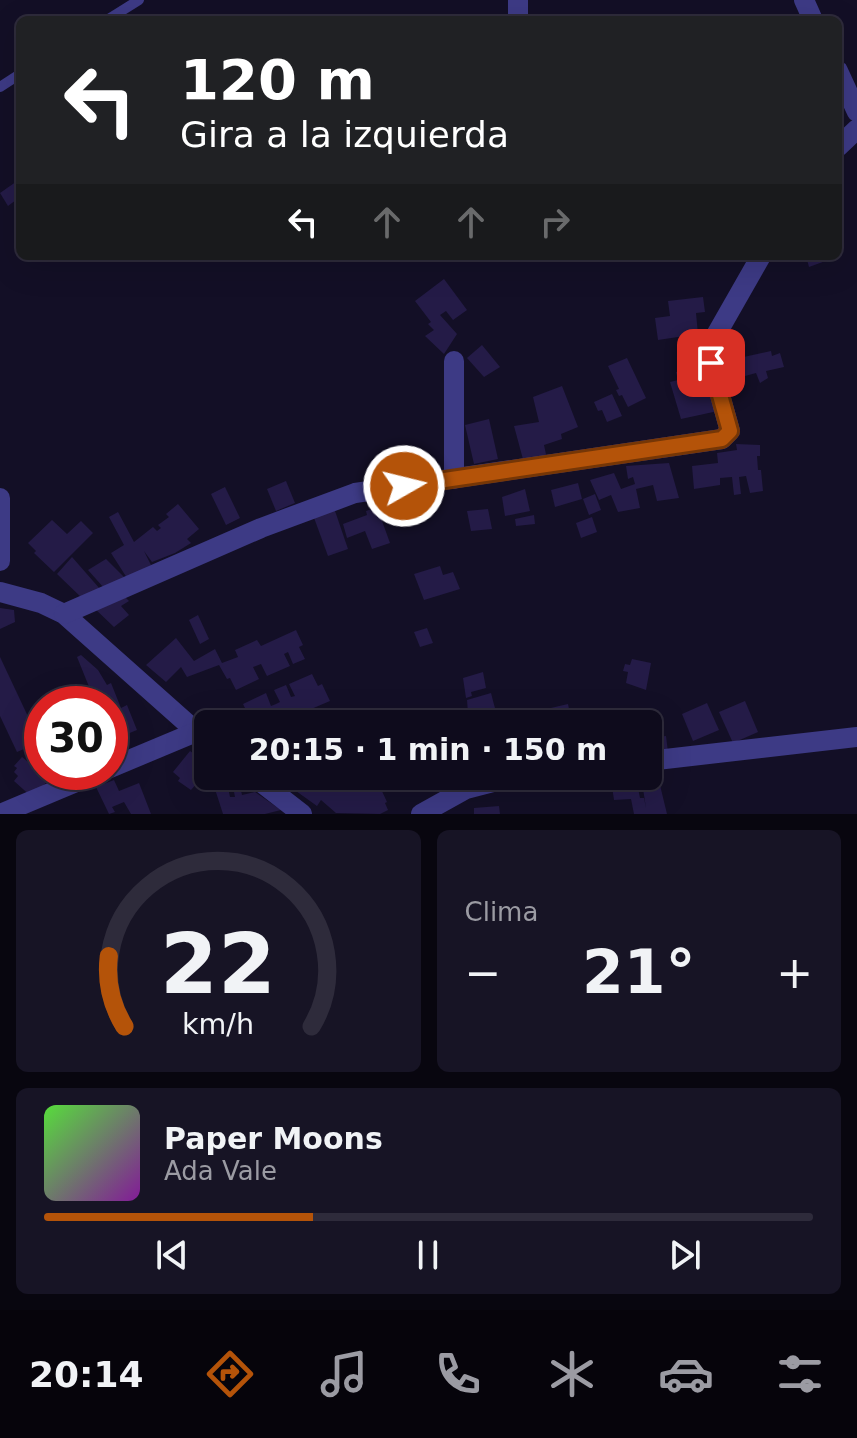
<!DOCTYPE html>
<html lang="es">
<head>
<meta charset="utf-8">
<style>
	:root { --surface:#0e0b1c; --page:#171425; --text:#f1f3f6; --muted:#9b9ba3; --line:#2e2b3b; --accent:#b45309 }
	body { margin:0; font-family:"DejaVu Sans",sans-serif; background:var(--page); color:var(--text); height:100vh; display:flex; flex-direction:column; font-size:30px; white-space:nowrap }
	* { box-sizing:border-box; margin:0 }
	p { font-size:26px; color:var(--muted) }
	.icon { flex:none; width:44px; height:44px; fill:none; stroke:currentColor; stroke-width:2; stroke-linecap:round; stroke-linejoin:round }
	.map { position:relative; height:814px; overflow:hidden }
	.sheet { display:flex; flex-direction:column; gap:16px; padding:16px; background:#08060f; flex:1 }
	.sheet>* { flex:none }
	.top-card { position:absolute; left:16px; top:16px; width:826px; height:244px; border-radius:12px; box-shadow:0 8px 32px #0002,0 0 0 2px var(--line); background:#202124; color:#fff; overflow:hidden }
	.speed { position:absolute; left:24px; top:686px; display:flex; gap:16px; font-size:40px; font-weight:700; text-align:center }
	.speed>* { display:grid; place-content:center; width:104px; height:104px; border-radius:50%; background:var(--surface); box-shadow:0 8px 32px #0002,0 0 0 2px var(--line); line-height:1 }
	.speed .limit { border:12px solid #d22; background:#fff; color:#111 }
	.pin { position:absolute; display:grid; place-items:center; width:68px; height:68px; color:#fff; margin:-34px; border-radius:16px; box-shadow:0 4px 12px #0006 }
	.me { position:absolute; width:88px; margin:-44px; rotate:82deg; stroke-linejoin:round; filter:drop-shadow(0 0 6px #0008) }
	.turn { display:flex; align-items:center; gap:28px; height:168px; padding:0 32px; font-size:36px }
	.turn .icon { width:104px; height:104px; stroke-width:2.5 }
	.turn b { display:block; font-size:56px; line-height:68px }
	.lanes { display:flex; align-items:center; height:76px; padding:0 32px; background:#0003; justify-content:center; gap:40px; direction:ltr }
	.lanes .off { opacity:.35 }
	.big { font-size:60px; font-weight:700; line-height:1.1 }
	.sheet .tile { flex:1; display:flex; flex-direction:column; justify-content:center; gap:12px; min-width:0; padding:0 28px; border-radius:12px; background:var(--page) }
	.sheet .dial { align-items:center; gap:0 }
	.dial svg { height:208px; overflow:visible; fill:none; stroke:var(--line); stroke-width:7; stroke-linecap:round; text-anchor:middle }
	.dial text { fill:var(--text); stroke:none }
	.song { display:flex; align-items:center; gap:24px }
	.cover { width:96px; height:96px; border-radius:12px; background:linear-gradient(135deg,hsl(110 70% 55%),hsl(290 70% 35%)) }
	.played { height:8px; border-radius:4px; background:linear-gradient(90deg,var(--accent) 35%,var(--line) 35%) }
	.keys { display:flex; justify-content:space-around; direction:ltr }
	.heat { display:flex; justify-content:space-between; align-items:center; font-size:44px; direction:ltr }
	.sheet .tiles { flex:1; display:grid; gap:16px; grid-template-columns:1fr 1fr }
	.tile:last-child { grid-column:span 2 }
	.trip { position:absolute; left:194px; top:710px; width:468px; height:80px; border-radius:12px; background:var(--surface); box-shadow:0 8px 32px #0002,0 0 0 2px var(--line); font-weight:700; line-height:80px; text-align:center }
	.menu { display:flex; height:128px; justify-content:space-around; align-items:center; background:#06040b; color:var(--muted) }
	.menu .icon { width:56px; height:56px }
	.menu .current { color:var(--accent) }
	.menu b { font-size:36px; color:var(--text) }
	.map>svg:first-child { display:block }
</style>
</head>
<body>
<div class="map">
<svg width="857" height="814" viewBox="0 0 857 814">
	<rect width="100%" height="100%" fill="#130f26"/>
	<g fill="#241b47">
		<path d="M20,179V197L8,206L0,193Z"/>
		<path d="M806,256H830L831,259L809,267Z"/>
		<path d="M444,279L467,310L453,320L446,311L440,315L457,334L444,354L425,336L434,330L428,324L431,322L415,301Z"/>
		<path d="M703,297L705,312L696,313L698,334L658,340L655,318L670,316L668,301Z"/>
		<path d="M482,345L500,367L484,377L467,358Z"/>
		<path d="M771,351L772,356L780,353L784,367L766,371L768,378L760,383L756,373L738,378L730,360Z"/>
		<path d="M627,358L646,398L628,407L622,395L619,396L616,390L619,389L608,366Z"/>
		<path d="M686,370L692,392L712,387L718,411L681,419L670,382L678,380L676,372Z"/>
		<path d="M562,386L578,427L561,434L562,439L544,445L547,459L524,463L514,426L539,422L533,397Z"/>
		<path d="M612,394L622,416L607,422L602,410L598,411L594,402Z"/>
		<path d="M489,419L498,459L474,464L465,425Z"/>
		<path d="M736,444L760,445V456H757L758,470H761L763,491L750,493L746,476L739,477L741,494L734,495L732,477L720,478V485L694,489L692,466L718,463L717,453L737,450Z"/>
		<path d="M669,463L679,498L657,501L653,485L636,489L640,508L618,512L611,495L599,500L590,480L614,473L621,489L635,484L633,477L628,479L626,466Z"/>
		<path d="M286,481L295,503L276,511L267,489Z"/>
		<path d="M578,483L582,499L555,507L551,490Z"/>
		<path d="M225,487L240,518L226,525L211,494Z"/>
		<path d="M525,489L530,511L505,516L502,497Z"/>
		<path d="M595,494L601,510L589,515L583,499Z"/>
		<path d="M178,504L199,529L187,539L191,543L175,553L152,562L144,551L151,565L127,578L111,553L124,545L109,517L118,512L134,542L153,527L157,531L161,528L158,525L169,517L166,514Z"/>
		<path d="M377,507L390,543L372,549L365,531L347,538L343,524L367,515L366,511Z"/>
		<path d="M334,508L348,549L328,556L313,515Z"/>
		<path d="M488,509L492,529L471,531L467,511Z"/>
		<path d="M534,515L535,524L516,526L515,519Z"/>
		<path d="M592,517L597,532L581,538L576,523Z"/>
		<path d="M52,520L67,534L81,521L93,533L54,572L34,553L36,551L28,543Z"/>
		<path d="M72,557L100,589L83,599L57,574Z"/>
		<path d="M106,559L124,577L104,588L88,570Z"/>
		<path d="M440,566L443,575L453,572L460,589L424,600L414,574Z"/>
		<path d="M121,593L129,601L121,606L129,615L114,627L92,606Z"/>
		<path d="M0,608L14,610L15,622L0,629Z"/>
		<path d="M198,615L209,639L200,644L189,620Z"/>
		<path d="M427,628L433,643L420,647L414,632Z"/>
		<path d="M296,630L303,645L299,647L305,659L293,664L288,652L284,654L290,666L267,676L261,664L253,667L259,679L236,690L230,678L227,679L219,665L187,677L181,667L166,682L146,665L176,638L194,661L215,649L222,663L238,657L235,650L257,640L261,646Z"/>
		<path d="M81,655L98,670L107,685L111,683L121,708L127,705L137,730L110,741V704H96L77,657Z"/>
		<path d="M0,657L40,742L17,752L0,716Z"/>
		<path d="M632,659L651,663L646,690L626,683L628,672L623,671L625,664L630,665Z"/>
		<path d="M483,672L486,688L471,692L472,696L466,698L463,678Z"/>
		<path d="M312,674L318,686L322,684L330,701L297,715L301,724H247L245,717L249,716L243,704L266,693L271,706L276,704L280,702L274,690L286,685L291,697L295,696L289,684Z"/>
		<path d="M491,693L497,716L489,719L485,708L468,713L467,700Z"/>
		<path d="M745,701L758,732L733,743L719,712Z"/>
		<path d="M707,703L719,730L693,741L682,714Z"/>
		<path d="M568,704L570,714L564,715L566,724H541L538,711Z"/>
		<path d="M666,736L668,752L648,754V738Z"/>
		<path d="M190,751L208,764V770L191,790L178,781L180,778L173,772Z"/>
		<path d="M22,757L49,779L33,798L14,781L18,776L14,772L17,768L14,766Z"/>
		<path d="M275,776H344L346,779L354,776L359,784L375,776L387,802L385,803L388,810L380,814L336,813L321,800L317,806Z"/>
		<path d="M636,778L640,798H644L646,808L642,782L659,781L667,814H634L631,799L614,800L611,779Z"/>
		<path d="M114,780L119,791L139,783L151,814H131L124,802L112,807L115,812L109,814L96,787Z"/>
		<path d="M227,783L230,797H235L233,787L240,786L242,795L255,792L281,810L265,814H223L214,786Z"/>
		<path d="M499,806L500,814H474V808Z"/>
	</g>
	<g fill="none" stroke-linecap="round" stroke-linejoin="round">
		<g stroke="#3d3a85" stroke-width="10">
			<path d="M107,20L139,0"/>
			<path d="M0,87L20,74"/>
		</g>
		<g stroke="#3d3a85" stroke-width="20">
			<path d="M804,0L813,20"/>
			<path d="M518,20V0"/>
			<path d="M838,71L857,112"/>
			<path d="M838,147L857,129"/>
			<path d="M454,361V479"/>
			<path d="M0,498V561"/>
			<path d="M0,592L41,603L64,614L208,742"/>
			<path d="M64,614L261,528L355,493L722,439L730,431L711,363L712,342L761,256"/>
			<path d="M648,761L857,737"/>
			<path d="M110,768L196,732"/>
			<path d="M253,776L302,814"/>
			<path d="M0,814L100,772"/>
			<path d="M421,814L466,789L517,776"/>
		</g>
	</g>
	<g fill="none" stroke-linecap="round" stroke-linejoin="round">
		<g stroke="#753606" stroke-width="20">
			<path id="route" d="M404,486L722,439L730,431L711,363"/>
		</g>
		<use href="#route" stroke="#b45309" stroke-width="14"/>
	</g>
</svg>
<div class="speed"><div class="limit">30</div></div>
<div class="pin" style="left:711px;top:363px;background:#d93025"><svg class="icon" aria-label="arrive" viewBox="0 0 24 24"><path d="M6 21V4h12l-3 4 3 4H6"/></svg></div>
<svg class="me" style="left:404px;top:486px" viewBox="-20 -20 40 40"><circle r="17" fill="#b45309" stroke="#fff" stroke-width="3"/><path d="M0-11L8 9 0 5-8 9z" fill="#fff"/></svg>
<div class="trip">20:15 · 1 min · 150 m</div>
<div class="top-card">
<div class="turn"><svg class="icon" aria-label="left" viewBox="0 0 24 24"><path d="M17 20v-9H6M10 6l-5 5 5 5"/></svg><div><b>120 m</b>Gira a la izquierda</div></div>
<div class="lanes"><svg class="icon" aria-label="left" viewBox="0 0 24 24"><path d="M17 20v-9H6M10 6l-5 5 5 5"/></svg><svg class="icon off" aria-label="ahead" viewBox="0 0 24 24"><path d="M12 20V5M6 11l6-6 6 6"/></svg><svg class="icon off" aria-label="ahead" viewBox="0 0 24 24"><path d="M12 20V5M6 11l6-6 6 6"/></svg><svg class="icon off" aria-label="right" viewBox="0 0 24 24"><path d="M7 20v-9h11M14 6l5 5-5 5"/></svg></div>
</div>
</div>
<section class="sheet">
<div class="tiles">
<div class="tile dial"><svg viewBox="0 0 100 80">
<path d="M14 69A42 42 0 1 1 86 69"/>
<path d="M14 69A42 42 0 0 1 8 42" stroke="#b45309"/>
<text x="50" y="56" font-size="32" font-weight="700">22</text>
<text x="50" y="72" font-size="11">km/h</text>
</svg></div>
<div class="tile"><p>Clima</p>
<div class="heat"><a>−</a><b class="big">21°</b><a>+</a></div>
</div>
<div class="tile">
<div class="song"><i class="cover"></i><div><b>Paper Moons</b><p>Ada Vale</p></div></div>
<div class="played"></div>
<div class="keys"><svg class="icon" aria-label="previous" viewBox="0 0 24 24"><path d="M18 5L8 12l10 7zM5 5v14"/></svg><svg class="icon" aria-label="pause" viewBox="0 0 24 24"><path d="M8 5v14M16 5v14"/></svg><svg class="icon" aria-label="next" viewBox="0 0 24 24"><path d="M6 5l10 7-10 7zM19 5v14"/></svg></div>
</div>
</div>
</section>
<nav class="menu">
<b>20:14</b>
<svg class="icon current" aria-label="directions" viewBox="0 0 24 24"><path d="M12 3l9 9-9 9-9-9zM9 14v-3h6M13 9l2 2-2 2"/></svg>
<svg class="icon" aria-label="music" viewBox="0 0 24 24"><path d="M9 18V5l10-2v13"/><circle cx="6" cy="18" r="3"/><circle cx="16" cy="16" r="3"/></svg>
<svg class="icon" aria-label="phone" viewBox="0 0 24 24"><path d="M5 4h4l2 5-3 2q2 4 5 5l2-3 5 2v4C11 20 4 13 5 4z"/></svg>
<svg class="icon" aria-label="climate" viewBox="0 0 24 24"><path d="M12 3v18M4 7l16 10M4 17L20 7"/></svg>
<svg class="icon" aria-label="car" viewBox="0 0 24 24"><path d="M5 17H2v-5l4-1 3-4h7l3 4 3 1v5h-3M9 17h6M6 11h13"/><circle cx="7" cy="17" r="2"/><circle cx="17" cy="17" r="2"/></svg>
<svg class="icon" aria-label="filters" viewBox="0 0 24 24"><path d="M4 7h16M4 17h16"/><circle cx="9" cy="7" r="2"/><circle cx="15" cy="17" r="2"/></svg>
</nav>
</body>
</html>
